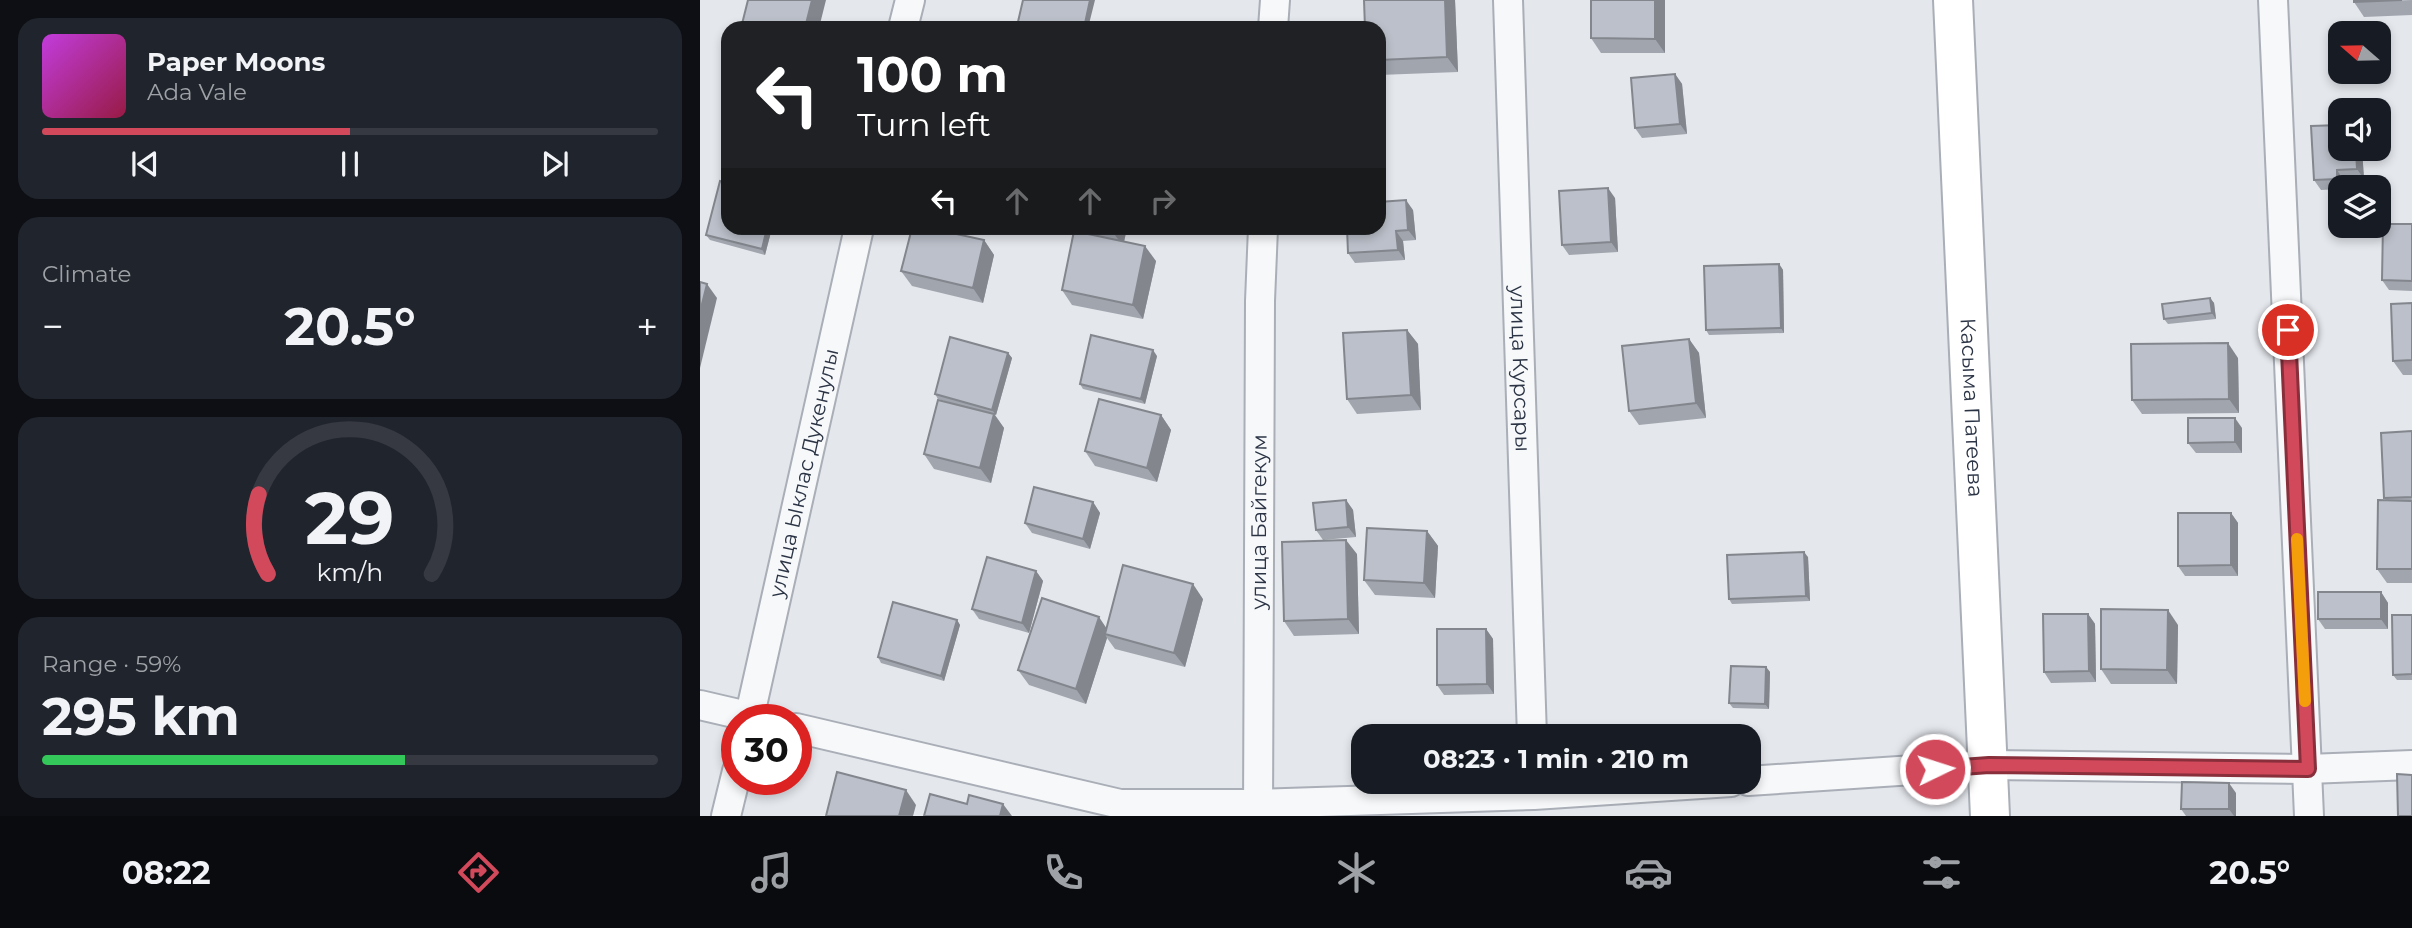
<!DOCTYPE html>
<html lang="en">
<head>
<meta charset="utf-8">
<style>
	:root { --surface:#171b24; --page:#20242c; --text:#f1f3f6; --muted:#9ea1a6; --line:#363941; --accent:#d1495b }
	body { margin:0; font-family:Montserrat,sans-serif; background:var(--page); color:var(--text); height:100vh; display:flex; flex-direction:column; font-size:26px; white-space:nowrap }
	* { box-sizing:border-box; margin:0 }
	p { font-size:23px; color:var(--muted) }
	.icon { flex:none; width:38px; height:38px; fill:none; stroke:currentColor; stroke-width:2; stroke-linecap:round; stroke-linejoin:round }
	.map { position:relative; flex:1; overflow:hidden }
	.side { display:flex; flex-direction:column; gap:18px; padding:18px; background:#0d0f14; width:700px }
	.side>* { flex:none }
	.hud { position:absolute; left:21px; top:21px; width:665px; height:214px; border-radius:21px; box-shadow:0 4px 10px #0003; background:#202124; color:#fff; overflow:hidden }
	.needle { width:46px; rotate:290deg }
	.buttons { position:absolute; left:1628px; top:21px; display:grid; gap:14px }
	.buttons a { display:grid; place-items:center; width:63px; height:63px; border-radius:14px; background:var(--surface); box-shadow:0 4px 10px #0003; font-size:35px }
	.speed { position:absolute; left:21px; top:704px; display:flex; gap:14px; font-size:35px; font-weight:700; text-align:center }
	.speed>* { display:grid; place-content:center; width:91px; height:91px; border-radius:50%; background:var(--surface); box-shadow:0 4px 10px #0003; line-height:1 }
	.speed .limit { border:10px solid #d22; background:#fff; color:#111 }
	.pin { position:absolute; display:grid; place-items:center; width:60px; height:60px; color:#fff; margin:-30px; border:4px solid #fff; border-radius:50%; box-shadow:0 2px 7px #0007 }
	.me { position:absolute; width:77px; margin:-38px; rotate:86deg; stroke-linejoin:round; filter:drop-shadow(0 0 5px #0008) }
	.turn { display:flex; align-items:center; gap:24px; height:147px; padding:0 21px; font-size:32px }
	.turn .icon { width:91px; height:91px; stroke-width:2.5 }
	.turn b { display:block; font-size:49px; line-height:60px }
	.lanes { display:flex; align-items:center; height:66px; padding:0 21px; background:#0003; justify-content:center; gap:35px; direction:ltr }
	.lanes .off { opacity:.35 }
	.big { font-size:52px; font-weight:700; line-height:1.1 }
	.side .widget { flex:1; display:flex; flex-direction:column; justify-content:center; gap:10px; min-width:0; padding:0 24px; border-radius:21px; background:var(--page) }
	.side .dial { align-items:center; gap:0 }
	.dial svg { height:182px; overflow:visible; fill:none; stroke:var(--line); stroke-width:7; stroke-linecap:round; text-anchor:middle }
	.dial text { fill:var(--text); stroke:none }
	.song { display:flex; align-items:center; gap:21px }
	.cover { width:84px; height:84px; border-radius:10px; background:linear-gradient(135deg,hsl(290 70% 55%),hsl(340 70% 35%)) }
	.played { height:7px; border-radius:4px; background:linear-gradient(90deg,var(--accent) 50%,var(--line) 50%) }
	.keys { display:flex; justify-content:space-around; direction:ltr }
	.heat { display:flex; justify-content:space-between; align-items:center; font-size:38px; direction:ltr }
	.charge { height:10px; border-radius:5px; background:linear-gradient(90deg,#34c759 59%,var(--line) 0) }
	.trip { position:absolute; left:651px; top:724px; width:410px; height:70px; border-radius:21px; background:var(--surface); box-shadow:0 4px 10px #0003; font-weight:700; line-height:70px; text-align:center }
	.menu { display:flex; height:112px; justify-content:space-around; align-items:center; background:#090b0e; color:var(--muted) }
	.menu .icon { width:49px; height:49px }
	.menu .on { color:var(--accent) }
	.menu b { font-size:32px; color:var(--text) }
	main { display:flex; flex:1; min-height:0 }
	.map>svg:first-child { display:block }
</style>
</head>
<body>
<main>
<section class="side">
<div class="widget">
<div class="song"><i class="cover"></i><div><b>Paper Moons</b><p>Ada Vale</p></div></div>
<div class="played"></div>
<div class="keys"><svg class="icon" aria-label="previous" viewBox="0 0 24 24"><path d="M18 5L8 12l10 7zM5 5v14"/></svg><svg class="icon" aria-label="pause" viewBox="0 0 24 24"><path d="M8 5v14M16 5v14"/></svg><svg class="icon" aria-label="next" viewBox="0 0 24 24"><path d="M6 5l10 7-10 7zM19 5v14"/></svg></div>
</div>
<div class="widget"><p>Climate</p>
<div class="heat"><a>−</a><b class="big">20.5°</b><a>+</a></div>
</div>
<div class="widget dial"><svg viewBox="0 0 100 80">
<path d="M14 69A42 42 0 1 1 86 69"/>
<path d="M14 69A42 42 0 0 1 10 34" stroke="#d1495b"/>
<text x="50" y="56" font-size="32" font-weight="700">29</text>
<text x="50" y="72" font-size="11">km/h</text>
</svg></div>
<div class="widget"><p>Range · 59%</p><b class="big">295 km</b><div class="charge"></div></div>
</section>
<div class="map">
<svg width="1712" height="816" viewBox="0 0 1712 816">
	<rect width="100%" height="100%" fill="#e4e7ec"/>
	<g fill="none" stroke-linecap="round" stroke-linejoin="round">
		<g stroke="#a9aeb7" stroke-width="32">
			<g id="minor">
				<path id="s1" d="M808,0L832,737"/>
				<path d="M1573,0L1609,816"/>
				<path d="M203,28L210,0"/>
				<path d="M573,28L575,0"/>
				<path d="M0,705L60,719"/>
				<path id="s2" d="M49,719L159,228"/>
				<path d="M96,728L420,804H558L834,795L1031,782"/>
				<path d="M1048,781L1289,765L1608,769L1712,765"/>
				<path d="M26,816L37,771"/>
				<path id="s3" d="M558,816L560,301L563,228"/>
			</g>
		</g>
		<g stroke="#a9aeb7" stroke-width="42">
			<g id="secondary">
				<path id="s4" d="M1253,0L1290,816"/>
			</g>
		</g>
		<use href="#minor" stroke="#f7f8fa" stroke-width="28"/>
		<use href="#secondary" stroke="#fff" stroke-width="38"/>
	</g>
	<g fill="#a1a5ae">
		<path d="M664,0H755L758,72L679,75V28Z"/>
		<path d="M891,0H965V53H901L891,38Z"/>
		<path d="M1712,0V15L1664,17L1654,2Z"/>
		<path d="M975,74L982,84L987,134L942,138L935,128Z"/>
		<path d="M1640,149H1662L1664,179L1644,181V187H1640V189L1621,190L1614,180Z"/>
		<path d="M915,198L918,252L869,255L862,245Z"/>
		<path d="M713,210L716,240L703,241L705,260L655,263L648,253Z"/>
		<path d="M1712,224V291L1689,290L1682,280Z"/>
		<path d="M72,228L65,255L10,240L6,235Z"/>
		<path d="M363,228H427L424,242L456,261L443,319L372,305L362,290L373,234L367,233Z"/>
		<path d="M284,240L294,255L283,303L212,286L201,271Z"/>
		<path d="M1079,264L1083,270L1084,333L1009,335L1006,330Z"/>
		<path d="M1510,298L1514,303L1516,319L1468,324L1464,319Z"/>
		<path d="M1712,303V375H1703L1693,361Z"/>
		<path d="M707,330L718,344L721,410L657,414L647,399Z"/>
		<path d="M989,339L999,353L1006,418L939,425L929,411Z"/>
		<path d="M308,353L312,358L296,415H295L304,428L291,483L234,469L224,454L264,407L238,399L235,394Z"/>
		<path d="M457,356L445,404L383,389L380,384Z"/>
		<path d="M1538,358L1539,413L1442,414L1432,400Z"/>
		<path d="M461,415L471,430L457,482L395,466L385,451Z"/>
		<path d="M1542,428V453H1496L1488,443Z"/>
		<path d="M1712,431V583H1687L1677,569L1686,500L1684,498Z"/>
		<path d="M646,500L653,510L656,537L623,540L616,530Z"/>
		<path d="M393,502L400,513L390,549L332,533L325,523Z"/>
		<path d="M1531,513L1538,523V576H1485L1478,566Z"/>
		<path d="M727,531L738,546L735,598L675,595L664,580Z"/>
		<path d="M657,554L659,634L594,636L584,621Z"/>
		<path d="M1108,557L1110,601L1032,604L1029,599Z"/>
		<path d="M336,571L343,581L329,633L279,619L272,609Z"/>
		<path d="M1681,592L1688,603V629H1625L1618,619Z"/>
		<path d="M503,599L485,667L415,649L407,638L386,704L329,685L318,670L406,628Z"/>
		<path d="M1388,614L1395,624L1396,682L1351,683L1344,672Z"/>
		<path d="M1712,615V680H1697L1693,675Z"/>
		<path d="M257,620L260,625L244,681L181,663L178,657Z"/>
		<path d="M1478,625L1477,684H1411L1401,669Z"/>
		<path d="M786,629L793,639L794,694L744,695L737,685Z"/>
		<path d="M1066,667L1070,672L1069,709L1033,708L1029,703Z"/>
		<path d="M1536,793V816H1486L1481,809Z"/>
	</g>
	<g fill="#83868d">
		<path d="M112,0H126L119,28H105Z"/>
		<path d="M390,0H395L388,28H384Z"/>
		<path d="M745,0H755L758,72L747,57Z"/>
		<path d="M955,0H965V53L955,39Z"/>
		<path d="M975,74L982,84L987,134L980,124Z"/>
		<path d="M1656,149H1662L1664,179L1657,169Z"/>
		<path d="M1637,170L1644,181V187L1637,179Z"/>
		<path d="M908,188L915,198L918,252L911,242Z"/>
		<path d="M706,200L713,210L716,240L708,230Z"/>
		<path d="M67,228H72L65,255L62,249Z"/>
		<path d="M413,228H427L423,246L412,231Z"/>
		<path d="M696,231L703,241L705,260L698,250Z"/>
		<path d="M284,240L294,255L283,303L273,288Z"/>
		<path d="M445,246L456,261L443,319L433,305Z"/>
		<path d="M1079,264L1083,270L1084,333L1081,328Z"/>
		<path d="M7,284L17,298L0,368V312Z"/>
		<path d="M1510,298L1514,303L1516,319L1512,313Z"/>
		<path d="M707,330L718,344L721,410L711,395Z"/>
		<path d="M989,339L999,353L1006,418L996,403Z"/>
		<path d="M1528,343L1538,358L1539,413L1529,399Z"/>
		<path d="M453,350L457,356L445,404L441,399Z"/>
		<path d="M308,353L312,358L296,415L292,410Z"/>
		<path d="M294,414L304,428L291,483L280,468Z"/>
		<path d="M461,415L471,430L457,482L447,468Z"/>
		<path d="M1535,418L1542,428V453L1535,442Z"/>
		<path d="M646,500L653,510L656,537L648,527Z"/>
		<path d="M393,502L400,513L390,549L383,539Z"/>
		<path d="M1531,513L1538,523V576L1531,565Z"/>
		<path d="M727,531L738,546L735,598L724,583Z"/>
		<path d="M646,540L657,554L659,634L648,619Z"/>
		<path d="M1104,552L1108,557L1110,601L1106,596Z"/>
		<path d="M336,571L343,581L329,633L322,623Z"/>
		<path d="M493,584L503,599L485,667L474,653Z"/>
		<path d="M1681,592L1688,603V629L1681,619Z"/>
		<path d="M1468,610L1478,625L1477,684L1467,670Z"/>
		<path d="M1388,614L1395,624L1396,682L1389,671Z"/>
		<path d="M399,617L409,632L405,634L407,638L386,704L376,689Z"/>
		<path d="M257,620L260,625L244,681L241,676Z"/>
		<path d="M786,629L793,639L794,694L787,684Z"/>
		<path d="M1066,667L1070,672L1069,709L1065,704Z"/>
		<path d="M1529,783L1536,793V816H1534L1529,809Z"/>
		<path d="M206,790L216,805L213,816H199Z"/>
		<path d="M303,804L312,816H300Z"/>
	</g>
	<g fill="#bbc0ca" stroke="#83868d" stroke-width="2">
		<path d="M48,0H112L105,28H41Z"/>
		<path d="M323,0H390L384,28H328L317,26Z"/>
		<path d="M664,0H745L747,57L679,60V28H665Z"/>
		<path d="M891,0H955V39L891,38Z"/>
		<path d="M1654,0H1702L1654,2Z"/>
		<path d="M975,74L980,124L935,128L931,78Z"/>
		<path d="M1640,125V149H1656L1657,169L1637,170V179L1614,180L1611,126Z"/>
		<path d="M20,181L28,184V228H67L62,249L6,235Z"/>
		<path d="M908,188L911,242L862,245L859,191Z"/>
		<path d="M706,200L708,230L696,231L698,250L648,253L647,228H679V202Z"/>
		<path d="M1683,224H1712V281L1682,280Z"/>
		<path d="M212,228H229L284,240L273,288L201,271Z"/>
		<path d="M396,228H413L412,231Z"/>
		<path d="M374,231L445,246L433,305L362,290Z"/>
		<path d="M1079,264L1081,328L1006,330L1004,266Z"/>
		<path d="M0,282L7,284L0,312Z"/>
		<path d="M1510,298L1512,313L1464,319L1462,304Z"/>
		<path d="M1712,303V360L1693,361L1691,304Z"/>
		<path d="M707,330L711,395L647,399L643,333Z"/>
		<path d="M391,335L453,350L441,399L380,384Z"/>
		<path d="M250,337L308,353L292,410L235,394Z"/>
		<path d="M989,339L996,403L929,411L922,346Z"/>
		<path d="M1528,343L1529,399L1432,400L1431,344Z"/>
		<path d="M399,399L461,415L447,468L385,451Z"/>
		<path d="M238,400L294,414L280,468L224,454Z"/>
		<path d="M1488,418H1535V442L1488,443Z"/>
		<path d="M1712,431V497L1684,498L1681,433Z"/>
		<path d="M334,487L393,502L383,539L325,523Z"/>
		<path d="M646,500L648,527L616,530L613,503Z"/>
		<path d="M1678,500L1712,501V569H1677Z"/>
		<path d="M1478,513H1531V565L1478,566Z"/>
		<path d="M667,528L727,531L724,583L664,580Z"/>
		<path d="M646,540L648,619L584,621L582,542Z"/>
		<path d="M1104,552L1106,596L1029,599L1027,555Z"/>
		<path d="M287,557L336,571L322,623L272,609Z"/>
		<path d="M423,565L493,584L474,653L405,634Z"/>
		<rect x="1618" y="592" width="63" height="27"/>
		<path d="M342,598L399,617L376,689L318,670Z"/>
		<path d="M193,602L257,620L241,676L178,657Z"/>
		<path d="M1401,609L1468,610L1467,670L1401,669Z"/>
		<path d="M1343,614H1388L1389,671L1344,672Z"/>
		<path d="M1692,615H1712V674L1693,675Z"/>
		<path d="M737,629H786L787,684L737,685Z"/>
		<path d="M1031,666L1066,667L1065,704L1029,703Z"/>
		<path d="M137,772L206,790L199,816H126Z"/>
		<path d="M1697,774L1712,775V816H1698Z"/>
		<path d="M1482,782L1529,783V809H1481Z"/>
		<path d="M230,794L267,804L269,795L303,804L300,816H224Z"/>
	</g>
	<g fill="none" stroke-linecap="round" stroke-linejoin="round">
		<g stroke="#882f3b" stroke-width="18">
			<path id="route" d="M1235,769L1289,765L1608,769L1588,330"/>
		</g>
		<use href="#route" stroke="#d1495b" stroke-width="12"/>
		<path stroke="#f59e0b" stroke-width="12" d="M1597,539L1605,701"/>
	</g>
	<g text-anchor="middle" stroke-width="7" stroke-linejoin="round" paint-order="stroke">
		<g font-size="21" fill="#2b3445" stroke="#f4f6f9">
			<text dy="7" stroke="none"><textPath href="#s1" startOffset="369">улица Курсары</textPath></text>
			<text dy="7" stroke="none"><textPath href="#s4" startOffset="408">Касыма Патеева</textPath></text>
			<text dy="7" stroke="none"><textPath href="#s2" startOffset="252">улица Ыклас Дукенулы</textPath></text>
			<text dy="7" stroke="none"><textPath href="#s3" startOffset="294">улица Байгекум</textPath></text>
		</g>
	</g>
</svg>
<div class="buttons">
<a><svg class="needle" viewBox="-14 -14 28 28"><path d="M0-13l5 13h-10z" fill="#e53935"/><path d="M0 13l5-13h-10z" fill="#9ea1a6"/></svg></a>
<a><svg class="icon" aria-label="sound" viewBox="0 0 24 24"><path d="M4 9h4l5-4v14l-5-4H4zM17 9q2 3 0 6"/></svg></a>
<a><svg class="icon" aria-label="layers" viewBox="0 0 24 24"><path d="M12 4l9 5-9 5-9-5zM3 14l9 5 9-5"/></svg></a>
</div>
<div class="speed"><div class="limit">30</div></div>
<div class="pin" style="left:1588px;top:330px;background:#d93025"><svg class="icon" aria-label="arrive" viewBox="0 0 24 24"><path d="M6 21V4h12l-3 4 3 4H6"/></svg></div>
<svg class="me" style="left:1235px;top:769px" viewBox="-20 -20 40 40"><circle r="17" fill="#d1495b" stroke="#fff" stroke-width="3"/><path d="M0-11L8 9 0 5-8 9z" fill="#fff"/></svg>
<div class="trip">08:23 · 1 min · 210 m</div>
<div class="hud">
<div class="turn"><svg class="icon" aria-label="left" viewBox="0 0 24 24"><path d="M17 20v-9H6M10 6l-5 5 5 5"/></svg><div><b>100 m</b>Turn left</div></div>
<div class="lanes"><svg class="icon" aria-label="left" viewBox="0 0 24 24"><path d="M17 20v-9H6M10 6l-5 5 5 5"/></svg><svg class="icon off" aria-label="ahead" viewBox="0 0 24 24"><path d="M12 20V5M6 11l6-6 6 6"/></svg><svg class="icon off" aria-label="ahead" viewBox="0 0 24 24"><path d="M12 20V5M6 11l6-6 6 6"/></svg><svg class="icon off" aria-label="right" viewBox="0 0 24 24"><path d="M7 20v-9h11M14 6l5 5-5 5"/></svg></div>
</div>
</div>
</main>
<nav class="menu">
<b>08:22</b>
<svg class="icon on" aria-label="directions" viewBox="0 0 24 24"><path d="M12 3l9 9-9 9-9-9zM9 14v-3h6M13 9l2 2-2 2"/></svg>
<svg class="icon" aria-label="music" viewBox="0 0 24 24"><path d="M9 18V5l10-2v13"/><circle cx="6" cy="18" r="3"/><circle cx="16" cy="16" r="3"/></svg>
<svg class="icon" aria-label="phone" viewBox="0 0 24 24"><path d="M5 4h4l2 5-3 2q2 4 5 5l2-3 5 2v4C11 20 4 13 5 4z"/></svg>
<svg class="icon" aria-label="climate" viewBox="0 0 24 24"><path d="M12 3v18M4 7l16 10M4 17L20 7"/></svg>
<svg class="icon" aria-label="car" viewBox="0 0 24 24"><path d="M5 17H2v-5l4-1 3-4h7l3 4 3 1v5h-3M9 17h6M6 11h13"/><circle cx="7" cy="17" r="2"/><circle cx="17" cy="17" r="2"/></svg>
<svg class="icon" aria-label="filters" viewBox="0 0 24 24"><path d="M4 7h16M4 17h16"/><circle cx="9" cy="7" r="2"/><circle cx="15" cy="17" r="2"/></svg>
<b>20.5°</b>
</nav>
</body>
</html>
